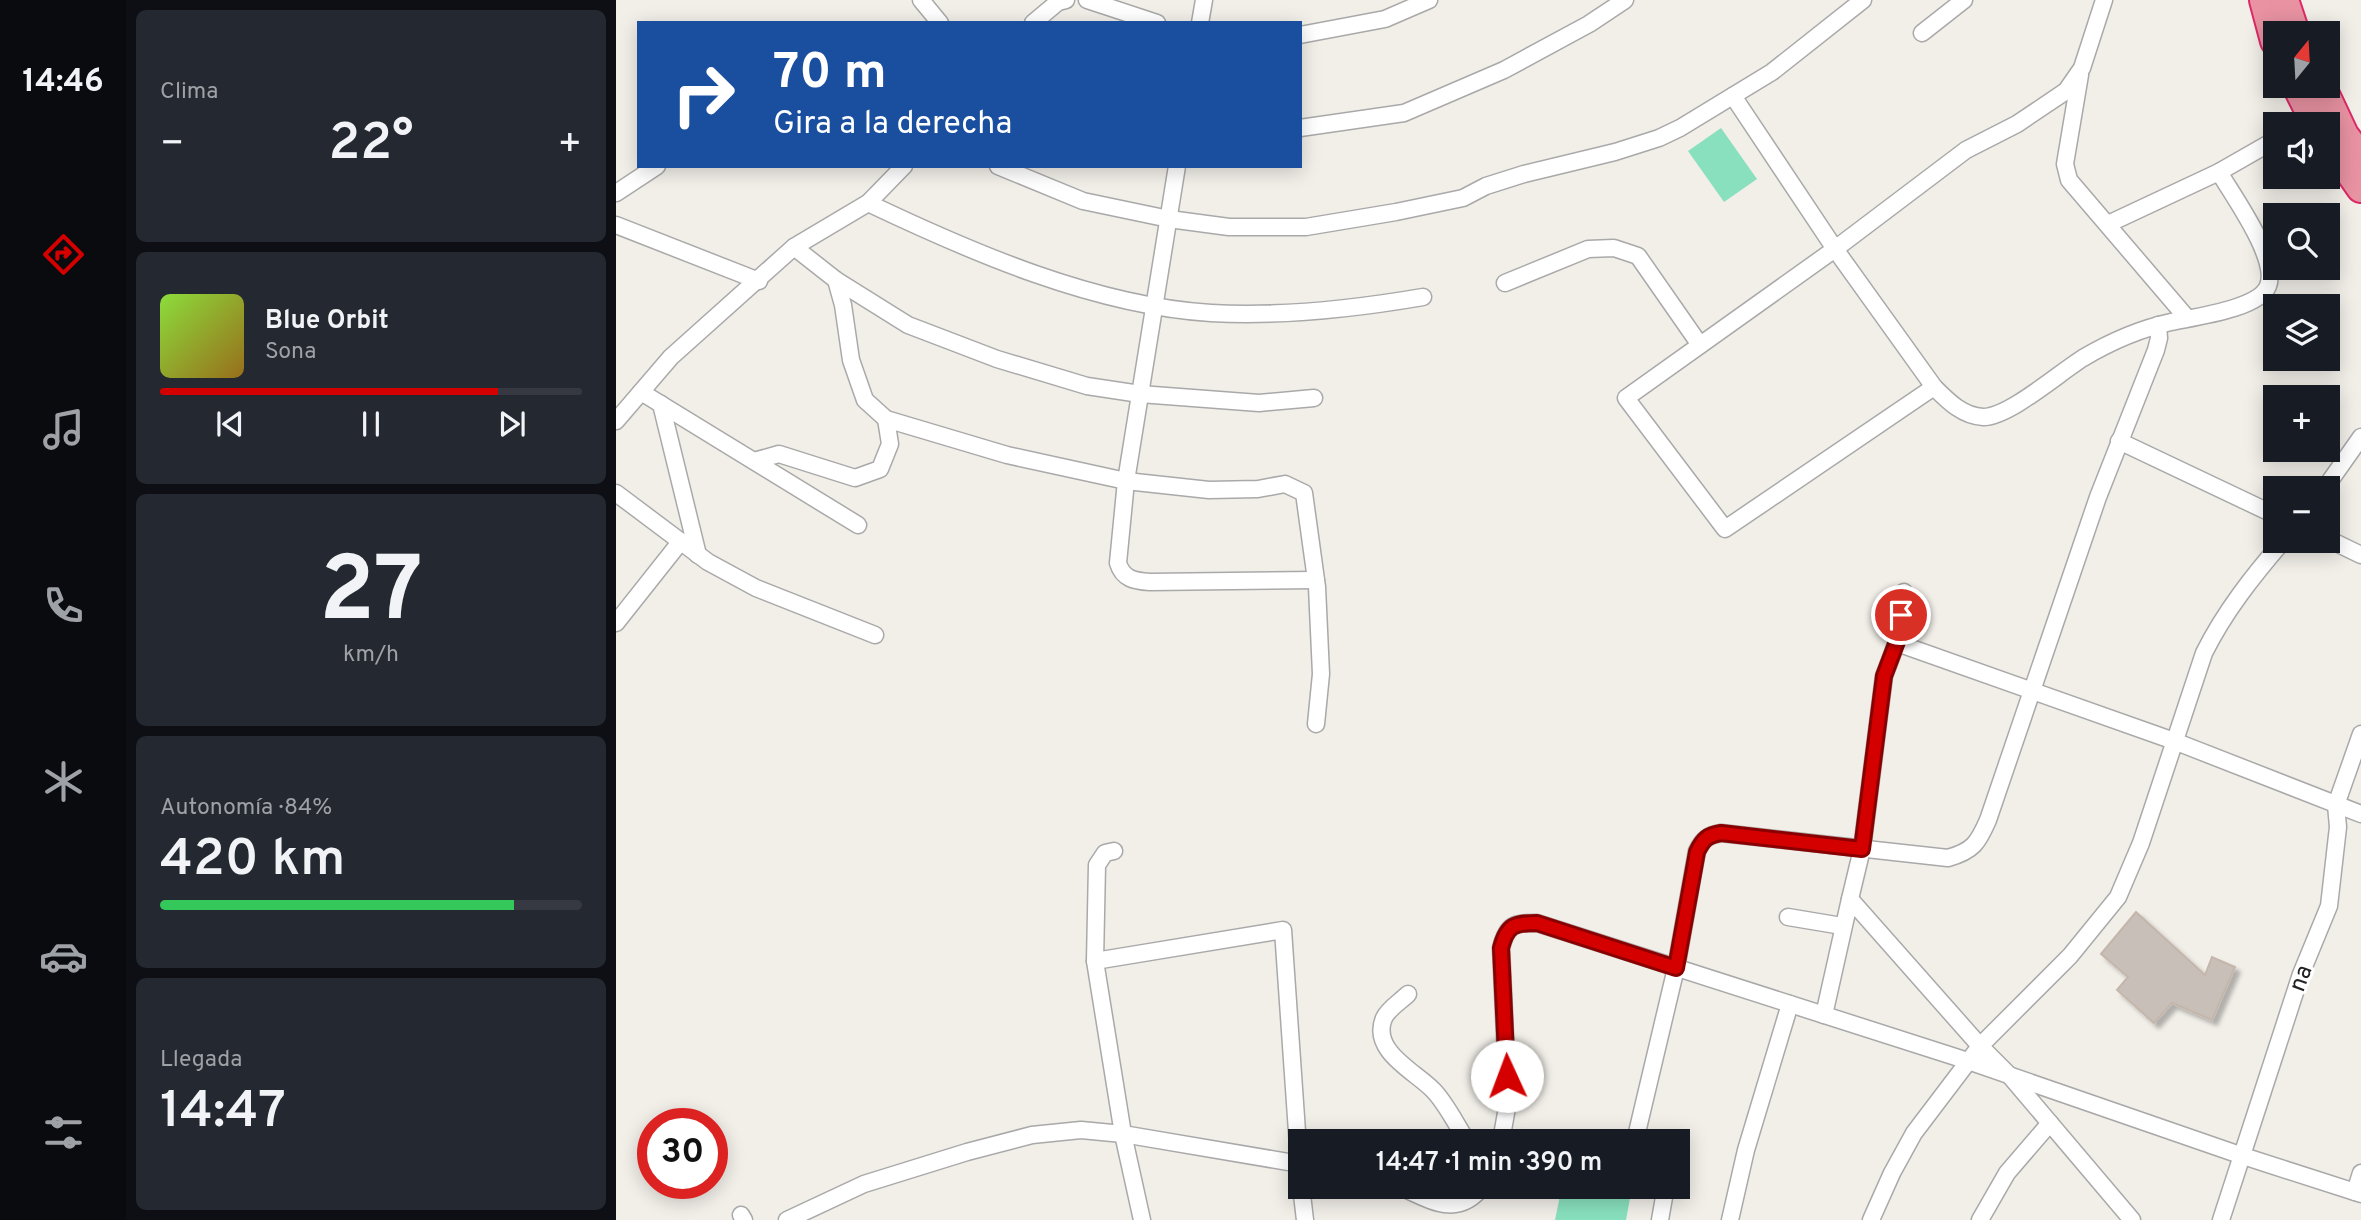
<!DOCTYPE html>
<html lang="es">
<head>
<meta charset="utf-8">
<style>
	:root { --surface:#171b24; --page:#242831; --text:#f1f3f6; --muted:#9ea1a6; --line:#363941; --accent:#d40000 }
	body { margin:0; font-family:Overpass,sans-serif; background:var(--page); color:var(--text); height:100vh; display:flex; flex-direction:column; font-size:26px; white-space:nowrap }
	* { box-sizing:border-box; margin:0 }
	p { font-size:23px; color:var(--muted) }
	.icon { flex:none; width:38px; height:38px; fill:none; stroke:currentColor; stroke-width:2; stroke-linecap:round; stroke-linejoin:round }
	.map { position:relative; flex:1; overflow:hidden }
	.details { display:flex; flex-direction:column; gap:10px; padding:10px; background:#0d0f14; width:490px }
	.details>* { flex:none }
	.top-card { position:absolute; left:21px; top:21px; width:665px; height:147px; border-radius:0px; box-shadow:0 4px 18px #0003; background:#1a4fa0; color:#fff; overflow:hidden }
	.needle { width:46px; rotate:18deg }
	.fabs { position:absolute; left:1647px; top:21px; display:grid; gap:14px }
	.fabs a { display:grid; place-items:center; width:77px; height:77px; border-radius:0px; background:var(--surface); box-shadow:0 4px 18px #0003; font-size:35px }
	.speed { position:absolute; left:21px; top:1108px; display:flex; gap:14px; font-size:35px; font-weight:700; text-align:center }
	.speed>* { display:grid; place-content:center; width:91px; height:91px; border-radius:50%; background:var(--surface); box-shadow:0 4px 18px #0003; line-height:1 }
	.speed .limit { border:10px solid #d22; background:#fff; color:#111 }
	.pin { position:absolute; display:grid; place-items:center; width:60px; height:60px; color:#fff; margin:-30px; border:4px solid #fff; border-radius:50%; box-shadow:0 2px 7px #0007 }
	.me { position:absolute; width:77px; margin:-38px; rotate:358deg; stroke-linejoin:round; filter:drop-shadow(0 0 5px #0008) }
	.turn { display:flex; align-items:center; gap:24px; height:147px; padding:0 21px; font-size:32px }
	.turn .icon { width:91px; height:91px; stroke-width:2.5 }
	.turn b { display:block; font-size:49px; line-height:60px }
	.big { font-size:52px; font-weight:600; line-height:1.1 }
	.details .tile { flex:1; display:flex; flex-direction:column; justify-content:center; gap:10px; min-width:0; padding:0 24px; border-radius:10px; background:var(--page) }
	.details .dial { align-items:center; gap:0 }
	.dial b { font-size:91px; line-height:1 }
	.song { display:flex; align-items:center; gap:21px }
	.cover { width:84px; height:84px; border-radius:10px; background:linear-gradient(135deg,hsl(90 70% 55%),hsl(40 70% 35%)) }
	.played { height:7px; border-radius:4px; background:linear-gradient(90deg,var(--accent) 80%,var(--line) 80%) }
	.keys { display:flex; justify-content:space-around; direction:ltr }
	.heat { display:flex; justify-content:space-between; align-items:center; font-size:38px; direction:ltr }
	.charge { height:10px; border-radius:5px; background:linear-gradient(90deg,#34c759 84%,var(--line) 0) }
	.trip { position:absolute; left:672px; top:1129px; width:402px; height:70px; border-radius:0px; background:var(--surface); box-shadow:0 4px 18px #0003; font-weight:600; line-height:70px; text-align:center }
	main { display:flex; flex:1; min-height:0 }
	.tab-bar { display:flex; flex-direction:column; width:126px; justify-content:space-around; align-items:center; background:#090b0e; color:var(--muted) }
	.tab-bar .icon { width:49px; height:49px }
	.tab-bar .on { color:var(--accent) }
	.tab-bar b { font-size:32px; color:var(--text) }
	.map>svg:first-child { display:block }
</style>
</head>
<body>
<main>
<nav class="tab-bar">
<b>14:46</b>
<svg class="icon on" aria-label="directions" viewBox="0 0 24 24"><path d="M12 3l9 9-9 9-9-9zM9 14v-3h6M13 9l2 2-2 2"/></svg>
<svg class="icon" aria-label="music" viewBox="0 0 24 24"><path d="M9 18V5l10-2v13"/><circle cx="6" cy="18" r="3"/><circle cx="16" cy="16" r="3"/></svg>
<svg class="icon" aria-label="phone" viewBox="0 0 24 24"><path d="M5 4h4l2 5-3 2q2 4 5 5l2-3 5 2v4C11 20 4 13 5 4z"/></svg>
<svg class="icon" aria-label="climate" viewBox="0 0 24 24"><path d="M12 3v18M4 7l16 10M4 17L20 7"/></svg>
<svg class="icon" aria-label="car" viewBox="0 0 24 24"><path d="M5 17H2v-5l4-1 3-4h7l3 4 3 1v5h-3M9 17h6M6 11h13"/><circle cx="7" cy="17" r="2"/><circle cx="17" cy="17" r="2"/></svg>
<svg class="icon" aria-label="filters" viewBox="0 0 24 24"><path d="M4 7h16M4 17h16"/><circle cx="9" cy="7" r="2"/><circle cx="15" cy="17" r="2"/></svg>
</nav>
<section class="details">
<div class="tile"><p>Clima</p>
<div class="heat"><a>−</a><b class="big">22°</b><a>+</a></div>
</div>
<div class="tile">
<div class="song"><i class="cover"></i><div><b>Blue Orbit</b><p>Sona</p></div></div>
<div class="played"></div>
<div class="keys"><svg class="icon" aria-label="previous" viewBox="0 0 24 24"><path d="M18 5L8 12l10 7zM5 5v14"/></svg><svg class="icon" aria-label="pause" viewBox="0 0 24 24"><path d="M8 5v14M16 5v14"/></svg><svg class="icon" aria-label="next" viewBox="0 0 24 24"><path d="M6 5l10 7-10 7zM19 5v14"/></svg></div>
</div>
<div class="tile dial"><b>27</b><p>km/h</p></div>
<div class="tile"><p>Autonomía · 84%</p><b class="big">420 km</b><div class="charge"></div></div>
<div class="tile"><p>Llegada</p><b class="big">14:47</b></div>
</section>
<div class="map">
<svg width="1745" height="1220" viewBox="0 0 1745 1220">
	<defs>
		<filter id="shadow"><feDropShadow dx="5" dy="5" stdDeviation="2" flood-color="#0004"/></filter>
	</defs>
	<rect width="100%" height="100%" fill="#f2efe9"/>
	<g fill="#88e0be">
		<path d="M1105,128L1141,179L1108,202L1072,151Z"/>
		<path d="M946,1186L1016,1187L1010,1220H939Z"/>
	</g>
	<path fill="#c7bfb8" stroke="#c4b6ab" stroke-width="2" filter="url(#shadow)" d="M1520,912L1589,975L1596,957L1619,967L1596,1020L1556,1003L1538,1023L1501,990L1512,977L1485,954Z"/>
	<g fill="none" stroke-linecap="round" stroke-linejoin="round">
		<g stroke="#a9a9a9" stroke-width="19">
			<g id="street">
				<path d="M305,0L324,23"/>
				<path d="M471,0L541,23"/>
				<path d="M417,23L442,2L450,0"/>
				<path d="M584,23L588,0"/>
				<path d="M1306,33L1348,0"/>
				<path d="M684,35L769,19L813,0"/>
				<path d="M1464,75L1449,164L1453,180L1571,318"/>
				<path d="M1117,96L1219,249L1318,387C1331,400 1346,416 1367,417C1393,417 1443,373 1467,358C1494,342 1523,329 1555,322C1578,317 1643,309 1652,286C1663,259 1617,196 1603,172"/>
				<path d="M684,128L788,113L888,70L973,24L1009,0"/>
				<path d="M382,166L467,201L553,219L613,227H690L780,212L847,198L870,186L908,174L999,152L1043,138L1064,128L1156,72L1247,0"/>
				<path d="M561,166L510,481L502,563C507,579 518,581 534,582L700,580"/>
				<path d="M0,193L41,166"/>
				<path d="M252,203C355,252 479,306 595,313C666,317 737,309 807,297"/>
				<path d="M1492,224L1603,172L1659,140"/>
				<path d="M0,225L143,281"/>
				<path d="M178,247L220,280L292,325L381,359L471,386L524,394L643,403L698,398"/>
				<path d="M220,280L227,305L235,360L249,400L270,419L391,455L510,481L593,490L642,489L669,484L688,493L701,587L705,674L700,724"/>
				<path d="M889,283L972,249L998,248L1022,256L1084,345"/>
				<path d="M1318,387L1109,529L1010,398L1219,249L1350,150L1401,124L1450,91L1466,68L1488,0"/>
				<path d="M25,392L242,525"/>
				<path d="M45,404L82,555"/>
				<path d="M0,421L55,357L178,247L252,203L288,166"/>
				<path d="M1503,441L1659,515"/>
				<path d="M138,461L163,454L239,478L264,469L274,444L270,419"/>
				<path d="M1709,488L1745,437"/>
				<path d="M0,493L92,562L140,588L259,635"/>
				<path d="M1712,539L1745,555"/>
				<path d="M0,623L65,541"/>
				<path d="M1281,643L1558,741L1745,814"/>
				<path d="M498,851L489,853L481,865L479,961L507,1134L526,1220"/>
				<path d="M1234,899L1246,849L1268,676L1282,639L1288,592"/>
				<path d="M1172,917L1226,926"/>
				<path d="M479,961L667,930L684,1175"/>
				<path d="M792,994C785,1001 772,1009 768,1018C754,1051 800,1072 817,1090C830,1103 841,1126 851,1141"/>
				<path d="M1208,1015L1234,899L1364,1046L1394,1076L1516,1220"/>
				<path d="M885,1141L892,1102L885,948C891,924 898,923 921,923L1352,1061L1624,1155L1745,1194"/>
				<path d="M1019,1141L1060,968L1081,851C1087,839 1092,835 1105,833L1332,858C1357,851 1362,843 1372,820L1482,497L1540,350L1543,338L1542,325"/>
				<path d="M685,1186L689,1220"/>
				<path d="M782,1186C813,1199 841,1220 867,1186"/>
				<path d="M1739,1192L1745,1173"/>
				<path d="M125,1215L128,1220"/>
				<path d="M171,1220L248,1184L351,1152L416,1135L465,1130L507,1134L684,1164"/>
				<path d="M1044,1220L1050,1186"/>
				<path d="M1114,1220L1130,1150L1174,1004"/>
				<path d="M1255,1220L1276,1173L1298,1133L1364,1046L1454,956L1502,897L1525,843L1588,653C1609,611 1637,576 1667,541"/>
				<path d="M1364,1220L1391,1173L1434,1123"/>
				<path d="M1605,1220L1685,974L1713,906L1722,827L1720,805L1745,734"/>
			</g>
		</g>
		<g stroke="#dc2a67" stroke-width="32">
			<g id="highway">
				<path d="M1648,0L1659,41"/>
				<path d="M1668,0L1679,33"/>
				<path d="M1681,86L1700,124"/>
				<path d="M1705,86L1728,135L1745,158"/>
				<path d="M1715,145L1745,188"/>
			</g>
		</g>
		<use href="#street" stroke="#fff" stroke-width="16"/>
		<use href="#highway" stroke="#e892a2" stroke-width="28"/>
	</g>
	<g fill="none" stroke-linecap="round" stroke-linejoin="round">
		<g stroke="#8a0000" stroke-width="18">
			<path id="route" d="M891,1076L885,948C891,925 898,923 921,923L1060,968L1081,852C1087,839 1092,835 1105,833L1246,849L1268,676L1282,639L1285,615"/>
		</g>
		<use href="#route" stroke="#d40000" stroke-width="12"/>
	</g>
	<g text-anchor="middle" stroke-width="6" stroke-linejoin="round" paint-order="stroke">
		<g font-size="24" fill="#222" stroke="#fff">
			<text transform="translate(1684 978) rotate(-70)" y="8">na</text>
		</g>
	</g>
</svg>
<div class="fabs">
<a><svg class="needle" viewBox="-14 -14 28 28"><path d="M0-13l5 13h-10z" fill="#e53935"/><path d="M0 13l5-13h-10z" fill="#9ea1a6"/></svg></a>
<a><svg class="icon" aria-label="sound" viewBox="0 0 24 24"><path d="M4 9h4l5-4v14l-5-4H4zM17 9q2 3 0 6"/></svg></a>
<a><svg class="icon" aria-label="search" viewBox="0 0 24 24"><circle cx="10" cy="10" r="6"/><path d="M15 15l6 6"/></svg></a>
<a><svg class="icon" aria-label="layers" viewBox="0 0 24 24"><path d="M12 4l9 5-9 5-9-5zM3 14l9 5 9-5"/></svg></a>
<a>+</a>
<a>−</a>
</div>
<div class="speed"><div class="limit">30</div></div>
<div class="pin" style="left:1285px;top:615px;background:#d93025"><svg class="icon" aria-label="arrive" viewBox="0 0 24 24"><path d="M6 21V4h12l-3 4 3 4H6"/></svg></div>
<svg class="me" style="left:891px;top:1076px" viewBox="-20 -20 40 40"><circle r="19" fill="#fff"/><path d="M0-13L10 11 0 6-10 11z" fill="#d40000"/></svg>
<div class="trip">14:47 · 1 min · 390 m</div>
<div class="top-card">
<div class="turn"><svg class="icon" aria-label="right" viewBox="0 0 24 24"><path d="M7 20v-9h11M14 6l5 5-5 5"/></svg><div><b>70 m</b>Gira a la derecha</div></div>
</div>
</div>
</main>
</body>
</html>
